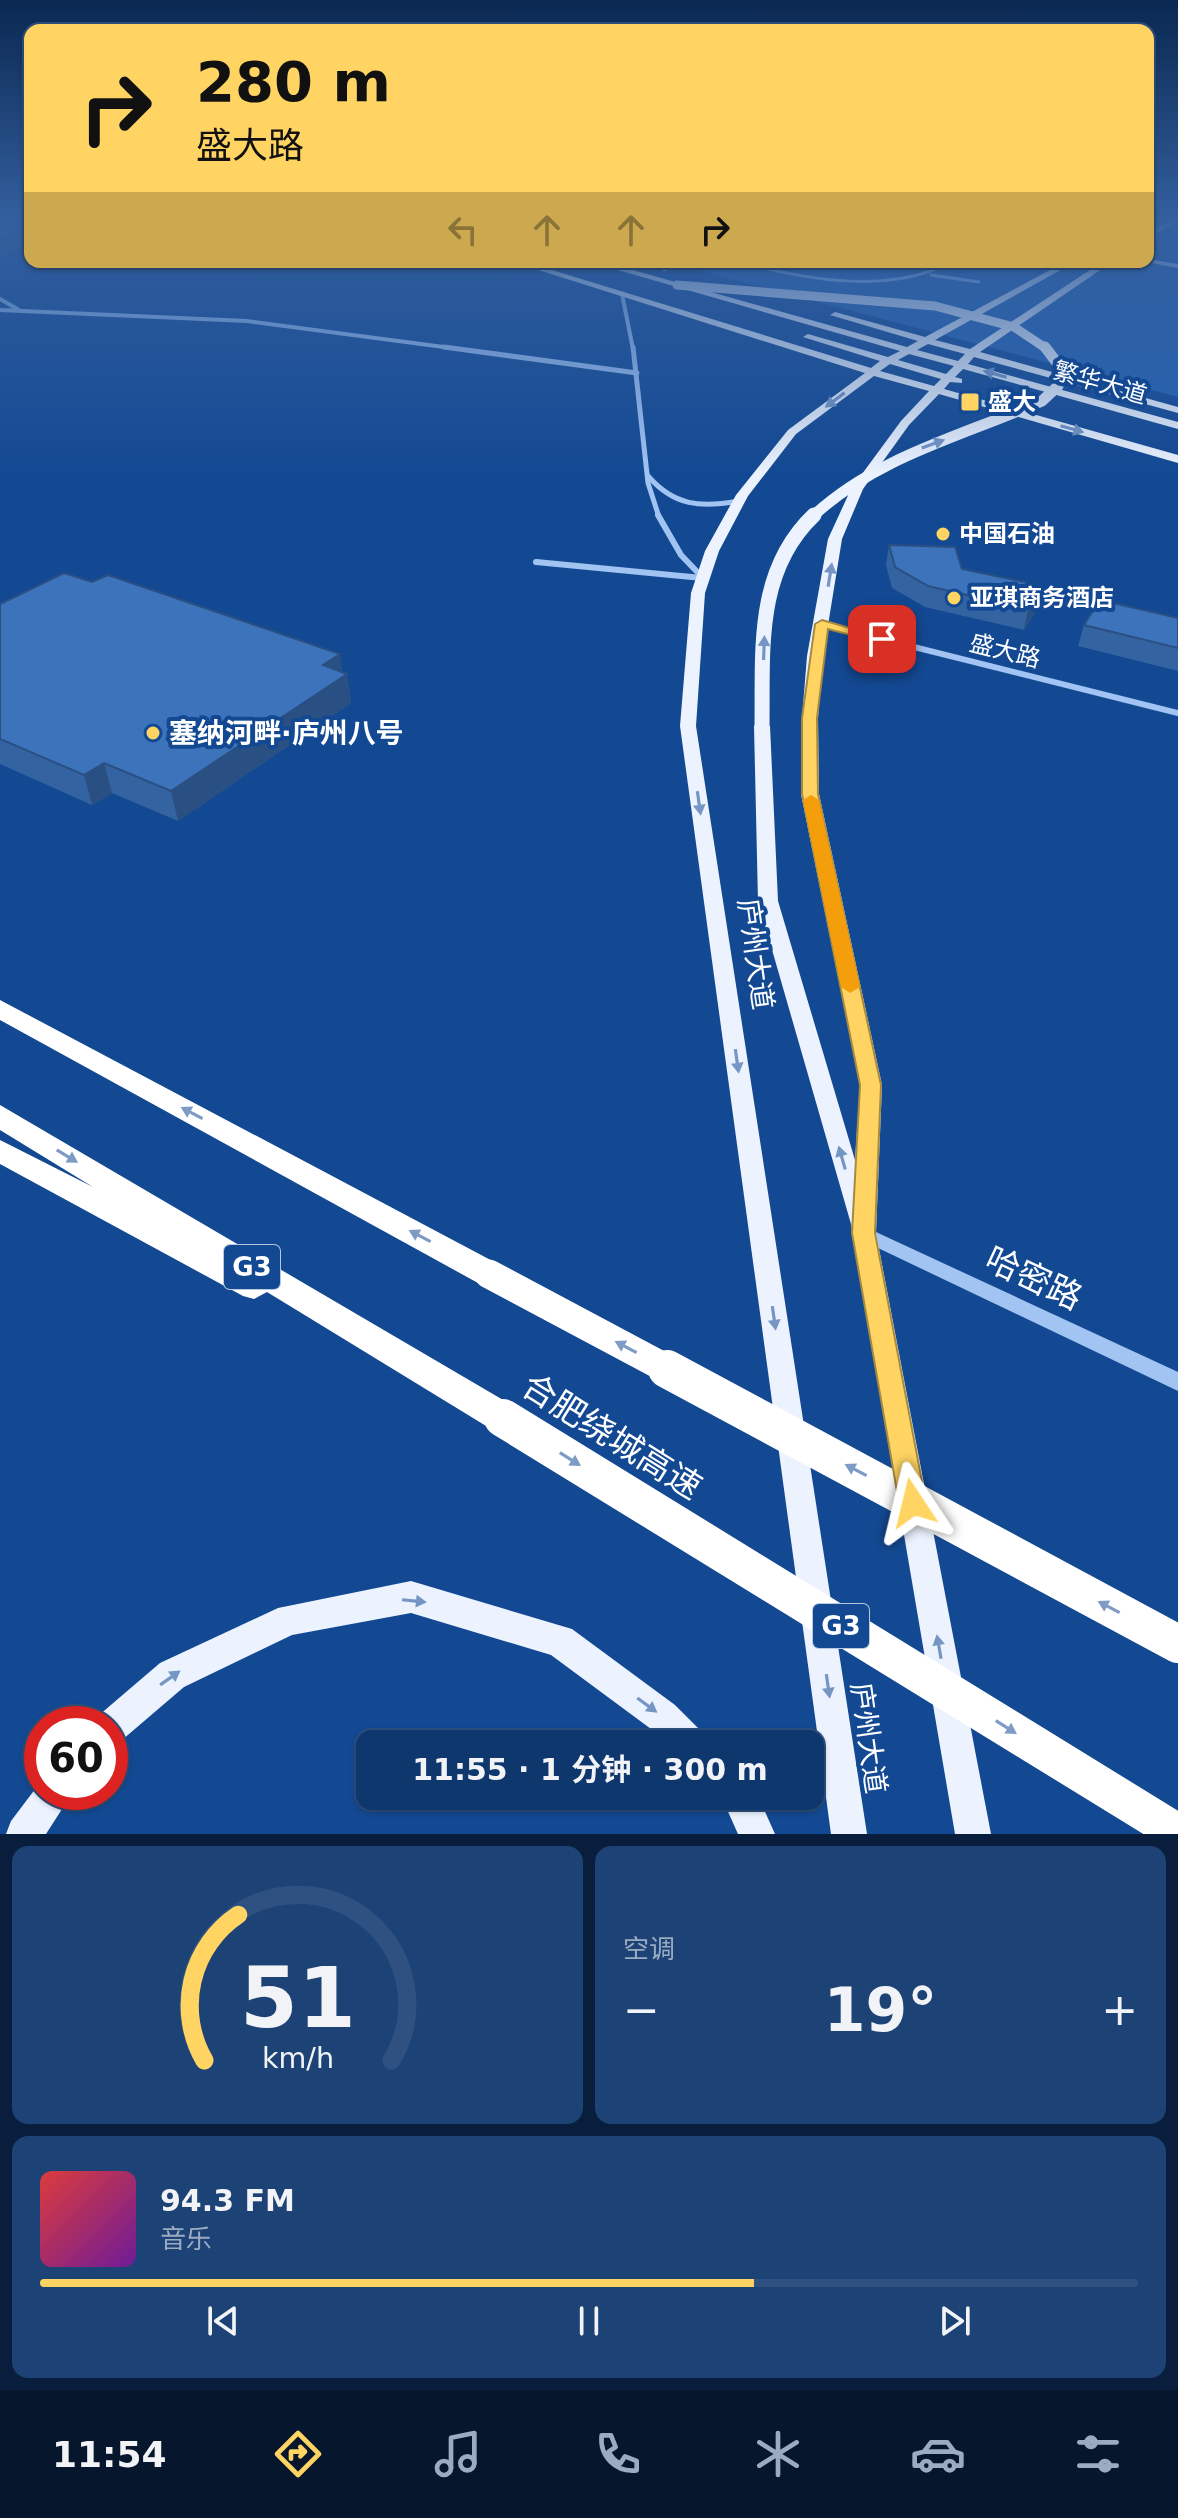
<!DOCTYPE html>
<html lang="zh">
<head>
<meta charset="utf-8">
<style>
	:root { --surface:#0e376e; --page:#1c4276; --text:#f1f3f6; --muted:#9bacc2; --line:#2e5181; --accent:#ffd462 }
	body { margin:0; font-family:"DejaVu Sans","Noto Sans SC",sans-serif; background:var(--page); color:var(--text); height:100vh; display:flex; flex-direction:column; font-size:30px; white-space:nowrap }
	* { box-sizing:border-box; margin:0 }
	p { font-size:26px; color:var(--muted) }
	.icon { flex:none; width:44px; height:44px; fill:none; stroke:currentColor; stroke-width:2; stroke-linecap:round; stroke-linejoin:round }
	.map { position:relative; height:1834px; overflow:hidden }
	.details { display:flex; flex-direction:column; gap:12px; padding:12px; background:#081e3c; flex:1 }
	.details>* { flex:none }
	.banner { position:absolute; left:24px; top:24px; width:1130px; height:244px; border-radius:16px; box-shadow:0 2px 6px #0004,0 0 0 2px var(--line); background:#ffd462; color:#111; overflow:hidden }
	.speed { position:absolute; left:24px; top:1706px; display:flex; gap:16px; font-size:40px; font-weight:700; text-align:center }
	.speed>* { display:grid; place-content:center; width:104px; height:104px; border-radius:50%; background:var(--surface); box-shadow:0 2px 6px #0004,0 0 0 2px var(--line); line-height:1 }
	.speed .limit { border:12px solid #d22; background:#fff; color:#111 }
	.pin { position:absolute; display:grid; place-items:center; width:68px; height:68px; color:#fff; margin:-34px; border-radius:16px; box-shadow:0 4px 12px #0006 }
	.me { position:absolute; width:88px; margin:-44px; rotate:350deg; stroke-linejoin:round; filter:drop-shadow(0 0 6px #0008) }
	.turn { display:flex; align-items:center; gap:28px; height:168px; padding:0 40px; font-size:36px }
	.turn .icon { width:104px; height:104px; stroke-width:2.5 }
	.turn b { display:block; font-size:56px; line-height:68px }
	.lanes { display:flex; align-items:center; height:76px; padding:0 40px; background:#0003; justify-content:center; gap:40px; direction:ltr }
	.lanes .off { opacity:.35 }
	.big { font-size:60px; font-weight:700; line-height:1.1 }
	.details .widget { flex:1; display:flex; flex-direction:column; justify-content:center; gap:12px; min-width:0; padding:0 28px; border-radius:16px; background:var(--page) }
	.details .dial { align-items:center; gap:0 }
	.dial svg { height:208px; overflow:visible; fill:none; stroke:var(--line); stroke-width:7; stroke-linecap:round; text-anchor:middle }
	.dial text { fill:var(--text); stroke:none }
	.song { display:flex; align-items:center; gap:24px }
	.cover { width:96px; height:96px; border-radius:12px; background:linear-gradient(135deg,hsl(0 70% 55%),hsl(280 70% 35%)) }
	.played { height:8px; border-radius:4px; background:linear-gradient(90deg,var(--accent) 65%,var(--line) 65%) }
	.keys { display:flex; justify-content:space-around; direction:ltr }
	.heat { display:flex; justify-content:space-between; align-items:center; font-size:44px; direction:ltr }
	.details .tiles { flex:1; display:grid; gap:12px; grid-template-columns:1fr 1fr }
	.widget:last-child { grid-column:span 2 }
	.trip { position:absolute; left:356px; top:1730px; width:468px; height:80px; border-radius:16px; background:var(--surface); box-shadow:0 2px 6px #0004,0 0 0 2px var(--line); font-weight:700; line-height:80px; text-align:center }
	.menu { display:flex; height:128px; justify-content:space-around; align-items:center; background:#06162c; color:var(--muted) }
	.menu .icon { width:56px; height:56px }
	.menu .active { color:var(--accent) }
	.menu b { font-size:36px; color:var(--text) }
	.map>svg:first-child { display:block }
</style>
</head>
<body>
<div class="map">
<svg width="1178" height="1834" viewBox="0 0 1178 1834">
	<rect width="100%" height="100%" fill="#134993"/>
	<path fill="#2563b2" d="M1148,218H1178V397L667,262H1148Z"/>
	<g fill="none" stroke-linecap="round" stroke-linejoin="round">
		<g stroke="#a1c4f2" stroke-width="3">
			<path d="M741,262C805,280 890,295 951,262"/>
			<path d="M931,275L979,282"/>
		</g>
		<g stroke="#a1c4f2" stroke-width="4">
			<path d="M622,294L633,349"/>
			<path d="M0,299L19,310"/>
			<path d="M0,310L247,321L459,349"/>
		</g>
		<g stroke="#a1c4f2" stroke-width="5">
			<path d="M444,347L637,373"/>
			<path d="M633,347L648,483L659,517"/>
			<path d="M648,476C674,506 701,508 738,501"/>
		</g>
		<g stroke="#a1c4f2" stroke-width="6">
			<path d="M658,515L681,555L703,578"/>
			<path d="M536,562L702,578"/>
			<path d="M822,624L1178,713"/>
		</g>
		<g fill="#a1c4f2" fill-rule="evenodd">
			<path d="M657,262H663L667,271H663Z"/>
			<path d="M863,1226L1178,1372V1391L857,1238L854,1233L857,1228Z"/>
		</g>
		<path fill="#cfe2fc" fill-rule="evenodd" d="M1148,259L1178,264V268L1146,262Z"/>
		<g fill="#ecf3ff" fill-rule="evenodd">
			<path d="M1174,218H1178V222L1148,238V233Z"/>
			<path d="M513,262H526L871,368L880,361L803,337L808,334L888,357L900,351L590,262H604L907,347L918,341L830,315L835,312L925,337L1065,262H1075L935,340L970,349L1102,262H1112L980,352L1178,407V413L974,357L968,364L1178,422V429L963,369L955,377L962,379V383L950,382L944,389L1178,455V463L939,394L909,425L863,489L842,539L823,656L818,718L819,794L882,1085L876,1233L991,1834H955L851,1224L758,901L754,726L762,721L770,726L778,901L855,1160L860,1085L801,794L802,718L807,656L828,539L851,489L901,421L929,391L874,376L796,434L748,496L719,551L705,593L696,726L867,1834H831L680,726L691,593L705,551L736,495L788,430L865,373ZM928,344L965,354L958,361L917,350ZM909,354L954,366L946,374L898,360ZM890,364L941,379L934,386L880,371Z"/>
			<path d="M411,1581L572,1629L675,1705L702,1732L707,1744H666L651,1729L551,1655L411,1613L292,1635L184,1687L122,1740L110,1745V1724H95L98,1716L160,1663L278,1608Z"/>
			<path d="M42,1780V1792H73L46,1834H6L11,1821Z"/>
			<path d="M721,1796H758L775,1834H738Z"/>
		</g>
		<g fill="#fff" fill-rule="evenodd">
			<path d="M0,1000L500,1265L505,1274L500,1283L489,1287L478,1283L0,1020Z"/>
			<path d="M0,1105L515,1407L520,1418L515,1429L503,1434L491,1429L267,1292L254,1299L243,1296L0,1164V1140L93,1187L0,1130Z"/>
		</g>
		<path stroke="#ecf3ff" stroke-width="9" d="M677,285L935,306L1014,327L1047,349"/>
		<path stroke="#ecf3ff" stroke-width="11" d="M812,517C877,456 963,436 1042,401L1058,386L1061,368L1045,347"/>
		<path stroke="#ecf3ff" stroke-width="15" d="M762,726C763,650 755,571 814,515"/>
		<path stroke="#fff" stroke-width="29" d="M489,1274L671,1371"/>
		<g stroke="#fff" stroke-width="38">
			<path d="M667,1369L1178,1644"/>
			<path d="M503,1418L1178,1833"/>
		</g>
	</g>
	<g fill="#3463a1">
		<path d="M889,545L962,569L1038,607L1024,630L925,607L892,588L886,565Z"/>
		<path d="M0,604L343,672L347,674L351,703L178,821L112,793L92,805L0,764Z"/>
		<path d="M1178,618V671L1078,646L1084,625Z"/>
	</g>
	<g fill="#2a5083">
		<path d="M0,218H30V226L2,233Z"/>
		<path d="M26,231L30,249L0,255V236Z"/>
		<path d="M1043,586L1038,607L1024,630L1028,609Z"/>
		<path d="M340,654L343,677L347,674L351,703L178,821L171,791L323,665Z"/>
		<path d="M104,763L112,793L92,805L84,775Z"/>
	</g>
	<g fill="#3c73bb" stroke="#2a5083" stroke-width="2">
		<path d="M0,218H3L26,231L0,236Z"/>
		<path d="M889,545L955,547L962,569L1043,586L1028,609L928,586L895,567Z"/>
		<path d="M64,573L92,582L108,575L340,654L323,665L347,674L171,791L104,763L84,775L0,739V604Z"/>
		<path d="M1100,600L1178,618V648L1084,625Z"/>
	</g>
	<defs><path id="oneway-solid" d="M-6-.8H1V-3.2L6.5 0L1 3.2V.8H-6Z" transform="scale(2)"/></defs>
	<g fill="#7596c4">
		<use href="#oneway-solid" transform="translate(995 374) rotate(-164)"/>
		<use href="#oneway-solid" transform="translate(835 400) rotate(143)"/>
		<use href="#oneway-solid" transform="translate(1072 429) rotate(16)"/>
		<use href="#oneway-solid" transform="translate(933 444) rotate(-20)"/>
		<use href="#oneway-solid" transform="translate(830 575) rotate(-81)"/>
		<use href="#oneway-solid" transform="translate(764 648) rotate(-88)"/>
		<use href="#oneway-solid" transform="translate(699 803) rotate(82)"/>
		<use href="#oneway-solid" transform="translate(737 1061) rotate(82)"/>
		<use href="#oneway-solid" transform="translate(842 1158) rotate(-106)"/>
		<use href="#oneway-solid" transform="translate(774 1318) rotate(82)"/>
		<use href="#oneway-solid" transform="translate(414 1601) rotate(6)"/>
		<use href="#oneway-solid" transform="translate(939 1647) rotate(-100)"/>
		<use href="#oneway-solid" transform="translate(170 1678) rotate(-35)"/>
		<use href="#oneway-solid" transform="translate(828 1686) rotate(82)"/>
		<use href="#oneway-solid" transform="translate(647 1705) rotate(36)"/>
	</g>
	<g fill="#7d9bc4">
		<use href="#oneway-solid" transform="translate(192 1113) rotate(-152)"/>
		<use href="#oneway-solid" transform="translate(67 1156) rotate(31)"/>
		<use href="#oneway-solid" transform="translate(420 1236) rotate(-152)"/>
		<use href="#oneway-solid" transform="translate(626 1347) rotate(-152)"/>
		<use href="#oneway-solid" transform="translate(570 1459) rotate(32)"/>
		<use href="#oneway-solid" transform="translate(856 1470) rotate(-152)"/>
		<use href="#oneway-solid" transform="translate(1109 1607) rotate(-152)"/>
		<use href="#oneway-solid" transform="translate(1006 1727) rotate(32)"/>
	</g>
	<linearGradient id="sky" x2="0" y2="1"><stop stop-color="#0a2851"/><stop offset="0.46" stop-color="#335f9e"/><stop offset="1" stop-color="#335f9e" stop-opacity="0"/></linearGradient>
	<rect width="1178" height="475" fill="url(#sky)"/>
	<path fill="#ffd462" stroke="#a68a40" stroke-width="2" d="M822,620L888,639L882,643L828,629L817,718L818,794L881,1085L875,1233L926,1503L922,1513L913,1517L903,1513L899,1503L852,1233L860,1085L802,794V718L815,624Z"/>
	<path fill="#f59e0b" d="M811,795L819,800L860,987L850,993L841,987L803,800Z"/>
	<g fill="#ffd462" stroke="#134993" stroke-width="3">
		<rect x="960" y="392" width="20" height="20" rx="4"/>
		<circle cx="943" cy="534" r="8"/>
		<circle cx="954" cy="598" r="8"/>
		<circle cx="153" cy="733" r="8"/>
	</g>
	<g text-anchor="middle" stroke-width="8" stroke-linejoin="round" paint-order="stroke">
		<g font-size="24" fill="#fff" stroke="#134993">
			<text transform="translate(1100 383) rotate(16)" y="8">繁华大道</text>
			<text transform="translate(1005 651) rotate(14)" y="8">盛大路</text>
		</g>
		<g font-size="24" font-weight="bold" fill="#fff" stroke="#134993" text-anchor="start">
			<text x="988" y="410">盛大</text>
			<text x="959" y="542">中国石油</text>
			<text x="970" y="606">亚琪商务酒店</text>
		</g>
		<g fill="#134993" stroke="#b8c8df" stroke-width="2">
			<rect x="224" y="1245" width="56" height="44" rx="6"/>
			<rect x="813" y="1604" width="56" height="44" rx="6"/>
		</g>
		<g font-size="26" font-weight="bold" fill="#fff">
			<text x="252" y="1276">G3</text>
			<text x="841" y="1635">G3</text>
		</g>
		<g font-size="28" font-weight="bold" fill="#fff" stroke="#134993" text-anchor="start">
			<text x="169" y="743">塞纳河畔·庐州八号</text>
		</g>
		<g font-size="28" fill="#fff" stroke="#134993">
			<text transform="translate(756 954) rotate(82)" y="10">庐州大道</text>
			<text transform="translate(869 1738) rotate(82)" y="10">庐州大道</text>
		</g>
		<g font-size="34" fill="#fff" stroke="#134993">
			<text transform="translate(1034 1278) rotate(25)" y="12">哈密路</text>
			<text transform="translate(612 1436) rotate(32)" y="12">合肥绕城高速</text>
		</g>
	</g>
</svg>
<div class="speed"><div class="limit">60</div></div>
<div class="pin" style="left:882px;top:639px;background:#d93025"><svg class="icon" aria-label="arrive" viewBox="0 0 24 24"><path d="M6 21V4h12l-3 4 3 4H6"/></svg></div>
<svg class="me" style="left:913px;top:1503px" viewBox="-20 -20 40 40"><path d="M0-17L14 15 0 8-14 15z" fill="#ffd462" stroke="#fff" stroke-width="4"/></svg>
<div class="trip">11:55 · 1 分钟 · 300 m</div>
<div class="banner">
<div class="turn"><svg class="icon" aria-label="right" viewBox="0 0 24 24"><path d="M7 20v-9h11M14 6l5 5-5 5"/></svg><div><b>280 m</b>盛大路</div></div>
<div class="lanes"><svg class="icon off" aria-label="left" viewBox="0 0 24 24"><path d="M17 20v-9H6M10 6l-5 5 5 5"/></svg><svg class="icon off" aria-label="ahead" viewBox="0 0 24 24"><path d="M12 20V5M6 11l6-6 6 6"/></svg><svg class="icon off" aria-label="ahead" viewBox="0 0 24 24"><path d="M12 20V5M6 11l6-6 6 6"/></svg><svg class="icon" aria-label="right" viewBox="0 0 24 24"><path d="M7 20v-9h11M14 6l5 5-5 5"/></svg></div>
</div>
</div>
<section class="details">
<div class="tiles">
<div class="widget dial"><svg viewBox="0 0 100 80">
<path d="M14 69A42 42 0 1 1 86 69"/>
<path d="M14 69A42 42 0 0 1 27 13" stroke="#ffd462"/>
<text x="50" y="56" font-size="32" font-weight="700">51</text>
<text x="50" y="72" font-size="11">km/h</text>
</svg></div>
<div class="widget"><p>空调</p>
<div class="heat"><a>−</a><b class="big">19°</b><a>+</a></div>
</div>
<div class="widget">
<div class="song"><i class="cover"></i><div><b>94.3 FM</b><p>音乐</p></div></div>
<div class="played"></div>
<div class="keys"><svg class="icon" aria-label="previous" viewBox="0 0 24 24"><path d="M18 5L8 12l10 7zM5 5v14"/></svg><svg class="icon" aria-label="pause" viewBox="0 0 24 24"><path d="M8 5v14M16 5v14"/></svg><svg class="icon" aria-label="next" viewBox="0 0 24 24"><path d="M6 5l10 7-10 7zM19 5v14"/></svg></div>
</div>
</div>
</section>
<nav class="menu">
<b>11:54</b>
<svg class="icon active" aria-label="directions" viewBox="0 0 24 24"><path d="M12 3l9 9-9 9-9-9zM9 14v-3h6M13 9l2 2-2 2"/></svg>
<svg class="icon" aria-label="music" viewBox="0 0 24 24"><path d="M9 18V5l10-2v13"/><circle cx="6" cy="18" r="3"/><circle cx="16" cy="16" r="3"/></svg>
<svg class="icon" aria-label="phone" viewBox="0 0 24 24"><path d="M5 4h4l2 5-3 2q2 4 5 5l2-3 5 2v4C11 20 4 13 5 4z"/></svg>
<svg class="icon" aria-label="climate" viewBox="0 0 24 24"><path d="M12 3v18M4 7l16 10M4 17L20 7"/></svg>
<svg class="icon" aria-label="car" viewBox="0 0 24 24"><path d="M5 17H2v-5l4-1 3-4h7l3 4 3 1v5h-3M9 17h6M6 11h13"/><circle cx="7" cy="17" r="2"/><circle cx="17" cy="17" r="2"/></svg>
<svg class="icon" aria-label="filters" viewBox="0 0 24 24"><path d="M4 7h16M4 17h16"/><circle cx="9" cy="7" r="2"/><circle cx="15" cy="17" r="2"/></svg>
</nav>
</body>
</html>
